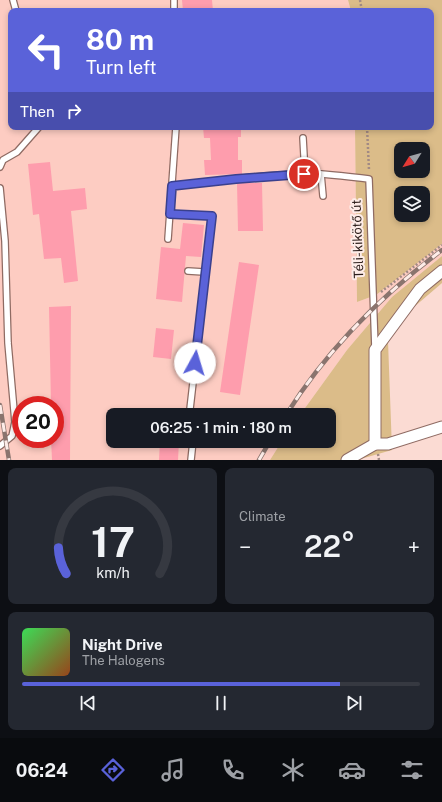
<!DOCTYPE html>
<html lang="en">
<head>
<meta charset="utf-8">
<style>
	:root { --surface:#171b24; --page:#242831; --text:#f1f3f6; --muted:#9ea1a6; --line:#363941; --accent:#5a62d9 }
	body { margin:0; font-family:"Public Sans",sans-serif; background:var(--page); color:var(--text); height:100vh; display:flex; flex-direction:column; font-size:15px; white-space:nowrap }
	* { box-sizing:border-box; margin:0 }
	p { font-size:13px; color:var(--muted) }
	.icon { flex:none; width:22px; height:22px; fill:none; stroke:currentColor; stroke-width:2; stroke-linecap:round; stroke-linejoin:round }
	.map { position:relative; height:460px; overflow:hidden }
	.details { display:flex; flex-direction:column; gap:8px; padding:8px; background:#0d0f14; flex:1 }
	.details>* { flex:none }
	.banner { position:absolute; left:8px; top:8px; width:426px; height:122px; border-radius:8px; box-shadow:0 2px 6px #0003; background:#5a62d9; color:#fff; overflow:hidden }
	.needle { width:26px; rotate:233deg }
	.buttons { position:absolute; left:394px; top:142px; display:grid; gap:8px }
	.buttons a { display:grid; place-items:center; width:36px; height:36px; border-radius:8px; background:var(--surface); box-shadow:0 2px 6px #0003; font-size:20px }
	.speed { position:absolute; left:12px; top:396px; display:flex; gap:8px; font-size:20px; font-weight:700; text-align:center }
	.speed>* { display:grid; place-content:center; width:52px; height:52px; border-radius:50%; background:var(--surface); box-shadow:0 2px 6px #0003; line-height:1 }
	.speed .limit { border:6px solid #d22; background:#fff; color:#111 }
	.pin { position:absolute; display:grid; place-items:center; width:34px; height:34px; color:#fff; margin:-17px; border:2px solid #fff; border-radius:50%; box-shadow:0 1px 4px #0007 }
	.me { position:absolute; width:44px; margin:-22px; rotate:6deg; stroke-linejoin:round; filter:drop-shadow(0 0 3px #0008) }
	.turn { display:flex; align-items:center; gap:14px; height:84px; padding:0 12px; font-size:18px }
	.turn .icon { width:52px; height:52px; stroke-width:2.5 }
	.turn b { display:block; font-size:28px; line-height:34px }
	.then { display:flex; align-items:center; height:38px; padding:0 12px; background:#0003; gap:8px; font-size:15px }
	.big { font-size:30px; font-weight:600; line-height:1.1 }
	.details .tile { flex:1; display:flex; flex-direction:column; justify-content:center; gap:6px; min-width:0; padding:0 14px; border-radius:8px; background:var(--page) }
	.details .dial { align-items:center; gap:0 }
	.dial svg { height:104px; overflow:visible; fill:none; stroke:var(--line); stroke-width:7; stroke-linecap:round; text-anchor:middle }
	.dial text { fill:var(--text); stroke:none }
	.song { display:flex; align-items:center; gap:12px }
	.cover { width:48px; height:48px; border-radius:6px; background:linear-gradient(135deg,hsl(130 70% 55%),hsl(20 70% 35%)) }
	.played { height:4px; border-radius:2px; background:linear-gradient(90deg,var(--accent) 80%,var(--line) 80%) }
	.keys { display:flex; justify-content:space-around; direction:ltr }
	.heat { display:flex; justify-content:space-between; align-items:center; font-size:22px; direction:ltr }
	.details .tiles { flex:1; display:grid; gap:8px; grid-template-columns:1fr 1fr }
	.tile:last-child { grid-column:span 2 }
	.trip { position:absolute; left:106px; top:408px; width:230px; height:40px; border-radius:8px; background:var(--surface); box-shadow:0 2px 6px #0003; font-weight:600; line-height:40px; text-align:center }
	.dock { display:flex; height:64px; justify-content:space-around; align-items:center; background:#090b0e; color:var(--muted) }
	.dock .icon { width:28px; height:28px }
	.dock .current { color:var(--accent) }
	.dock b { font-size:18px; color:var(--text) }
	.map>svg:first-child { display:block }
</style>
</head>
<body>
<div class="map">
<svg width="442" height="460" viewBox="0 0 442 460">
	<rect width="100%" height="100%" fill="#fbdbd3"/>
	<path fill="#fdccc2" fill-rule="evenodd" d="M0,0H348L351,11H11V127H355L357,302L376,295L442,244V256L392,297L347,350L300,415H113V441H282L270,460H0ZM21,405H55V439H21Z"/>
	<g fill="#dbbc89" fill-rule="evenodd">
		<path d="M348,0H442V244L376,295L357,302L355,127H431V11H351ZM401,149H423V171H401ZM401,193H423V215H401Z"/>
		<path d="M442,256V283L414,307L388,341L392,450L357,460H270L282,441H329V415H300L347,350L392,297Z"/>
	</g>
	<g fill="#fe9dad">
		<path d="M182,0H212L213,11H183Z"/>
		<path d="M203,127H241V137H238V160H242V174L205,175L204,160H211L210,138H204Z"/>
		<path d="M50,162L53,191L85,188L87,209L71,211L78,281L64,283L61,258L44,259L39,214L33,215L28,164Z"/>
		<path d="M237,183H262L263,231H238Z"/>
		<path d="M183,223L204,225L201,257L186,256L182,302L156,299L161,247L180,249Z"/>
		<path d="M239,262L259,265L240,395L220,392Z"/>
		<path d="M71,306L70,460H52L51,439H55V405H51L49,307Z"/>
		<path d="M156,328L174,330L171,359L153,357Z"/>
		<path d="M160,441H179L178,460H159Z"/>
	</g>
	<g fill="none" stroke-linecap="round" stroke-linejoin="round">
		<g stroke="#8f6b63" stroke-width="8">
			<g id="lane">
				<path d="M13,0L16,11"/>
				<path d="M174,0V11"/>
				<path d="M303,138L305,174"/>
				<path d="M0,167L3,160L17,152L39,127"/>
				<path d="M321,174L323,196"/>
				<path d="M172,186C221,181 271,173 320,174C337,175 353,177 369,179L375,348"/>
				<path d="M0,188L5,241L8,343L15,422L12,436L0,446"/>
				<path d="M170,214L212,216L190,409L191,415"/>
				<path d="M168,239L176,127"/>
				<path d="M188,271L204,272"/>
				<path d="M191,460L193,441"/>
			</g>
		</g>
		<g stroke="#8f6b63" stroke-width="13">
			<g id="street">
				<path d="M375,444V350L420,289L442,271"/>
				<path d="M347,460L375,444H388L442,427"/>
			</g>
		</g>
		<g stroke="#a28a84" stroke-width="2.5" stroke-dasharray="2 2" stroke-linecap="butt">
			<path d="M360,0L362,11"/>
			<path d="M367,127L369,170"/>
			<path d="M381,292L442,245"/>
			<path d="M378,454L379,460"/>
		</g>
		<use href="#lane" stroke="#fff" stroke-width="5.5"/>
		<use href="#street" stroke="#fff" stroke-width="11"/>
		<g stroke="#8a746e" stroke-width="4.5">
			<g id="rail">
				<path d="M0,405L9,460"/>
				<path d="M286,415C326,351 382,295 442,250"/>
				<path d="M259,460L270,441"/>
			</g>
		</g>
		<use href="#rail" stroke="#fdece8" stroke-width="3" stroke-dasharray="9" stroke-linecap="butt"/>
	</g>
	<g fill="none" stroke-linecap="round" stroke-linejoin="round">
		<g stroke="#3a408d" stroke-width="10">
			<path id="route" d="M195,363L212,216L170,214L172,186L236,179L304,174"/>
		</g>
		<use href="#route" stroke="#5a62d9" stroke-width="7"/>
	</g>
	<g text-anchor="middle" stroke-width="4" stroke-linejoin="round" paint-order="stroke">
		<g font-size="13" fill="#2c1e1b" stroke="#fdece8">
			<text transform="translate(357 239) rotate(-92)" y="5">Téli-kikötő út</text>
		</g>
	</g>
</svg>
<div class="buttons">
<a><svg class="needle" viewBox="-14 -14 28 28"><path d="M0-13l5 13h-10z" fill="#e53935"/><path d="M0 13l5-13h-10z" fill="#9ea1a6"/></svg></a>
<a><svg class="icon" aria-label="layers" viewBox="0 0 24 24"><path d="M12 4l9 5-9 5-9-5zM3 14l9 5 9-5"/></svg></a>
</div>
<div class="speed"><div class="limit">20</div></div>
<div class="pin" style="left:304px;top:174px;background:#d93025"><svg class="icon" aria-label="arrive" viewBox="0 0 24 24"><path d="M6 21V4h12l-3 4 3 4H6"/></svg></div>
<svg class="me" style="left:195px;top:363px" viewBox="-20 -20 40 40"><circle r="19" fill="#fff"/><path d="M0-13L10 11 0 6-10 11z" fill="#5a62d9"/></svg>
<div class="trip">06:25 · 1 min · 180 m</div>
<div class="banner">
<div class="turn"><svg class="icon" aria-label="left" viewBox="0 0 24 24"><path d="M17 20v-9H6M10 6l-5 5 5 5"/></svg><div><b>80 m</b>Turn left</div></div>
<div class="then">Then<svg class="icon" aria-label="right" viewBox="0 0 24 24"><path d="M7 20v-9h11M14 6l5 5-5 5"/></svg></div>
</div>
</div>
<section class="details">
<div class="tiles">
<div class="tile dial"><svg viewBox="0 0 100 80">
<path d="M14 69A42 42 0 1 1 86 69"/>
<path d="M14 69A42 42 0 0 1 8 49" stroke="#5a62d9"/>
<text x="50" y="56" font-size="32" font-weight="700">17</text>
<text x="50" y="72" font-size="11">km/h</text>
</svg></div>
<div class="tile"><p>Climate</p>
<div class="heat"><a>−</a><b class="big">22°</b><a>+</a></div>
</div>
<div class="tile">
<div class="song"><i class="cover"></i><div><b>Night Drive</b><p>The Halogens</p></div></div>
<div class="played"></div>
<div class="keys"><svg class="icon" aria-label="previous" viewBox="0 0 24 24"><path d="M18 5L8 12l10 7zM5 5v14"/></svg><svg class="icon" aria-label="pause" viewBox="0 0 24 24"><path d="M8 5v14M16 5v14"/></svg><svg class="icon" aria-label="next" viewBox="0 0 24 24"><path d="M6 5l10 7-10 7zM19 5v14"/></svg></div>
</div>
</div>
</section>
<nav class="dock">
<b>06:24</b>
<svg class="icon current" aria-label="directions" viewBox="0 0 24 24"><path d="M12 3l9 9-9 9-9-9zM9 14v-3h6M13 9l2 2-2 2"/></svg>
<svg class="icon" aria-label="music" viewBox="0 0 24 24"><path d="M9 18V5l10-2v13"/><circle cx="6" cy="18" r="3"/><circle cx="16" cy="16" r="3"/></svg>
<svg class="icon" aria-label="phone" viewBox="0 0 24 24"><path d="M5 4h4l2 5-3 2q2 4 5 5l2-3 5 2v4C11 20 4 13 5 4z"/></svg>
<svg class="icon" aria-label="climate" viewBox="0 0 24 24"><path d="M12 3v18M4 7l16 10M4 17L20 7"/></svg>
<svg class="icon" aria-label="car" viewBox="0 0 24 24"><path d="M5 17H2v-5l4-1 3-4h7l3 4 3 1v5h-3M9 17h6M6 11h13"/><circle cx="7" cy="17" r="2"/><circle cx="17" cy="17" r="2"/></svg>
<svg class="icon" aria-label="filters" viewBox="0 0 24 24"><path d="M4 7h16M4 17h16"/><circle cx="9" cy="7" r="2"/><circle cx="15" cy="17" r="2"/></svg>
</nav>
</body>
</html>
